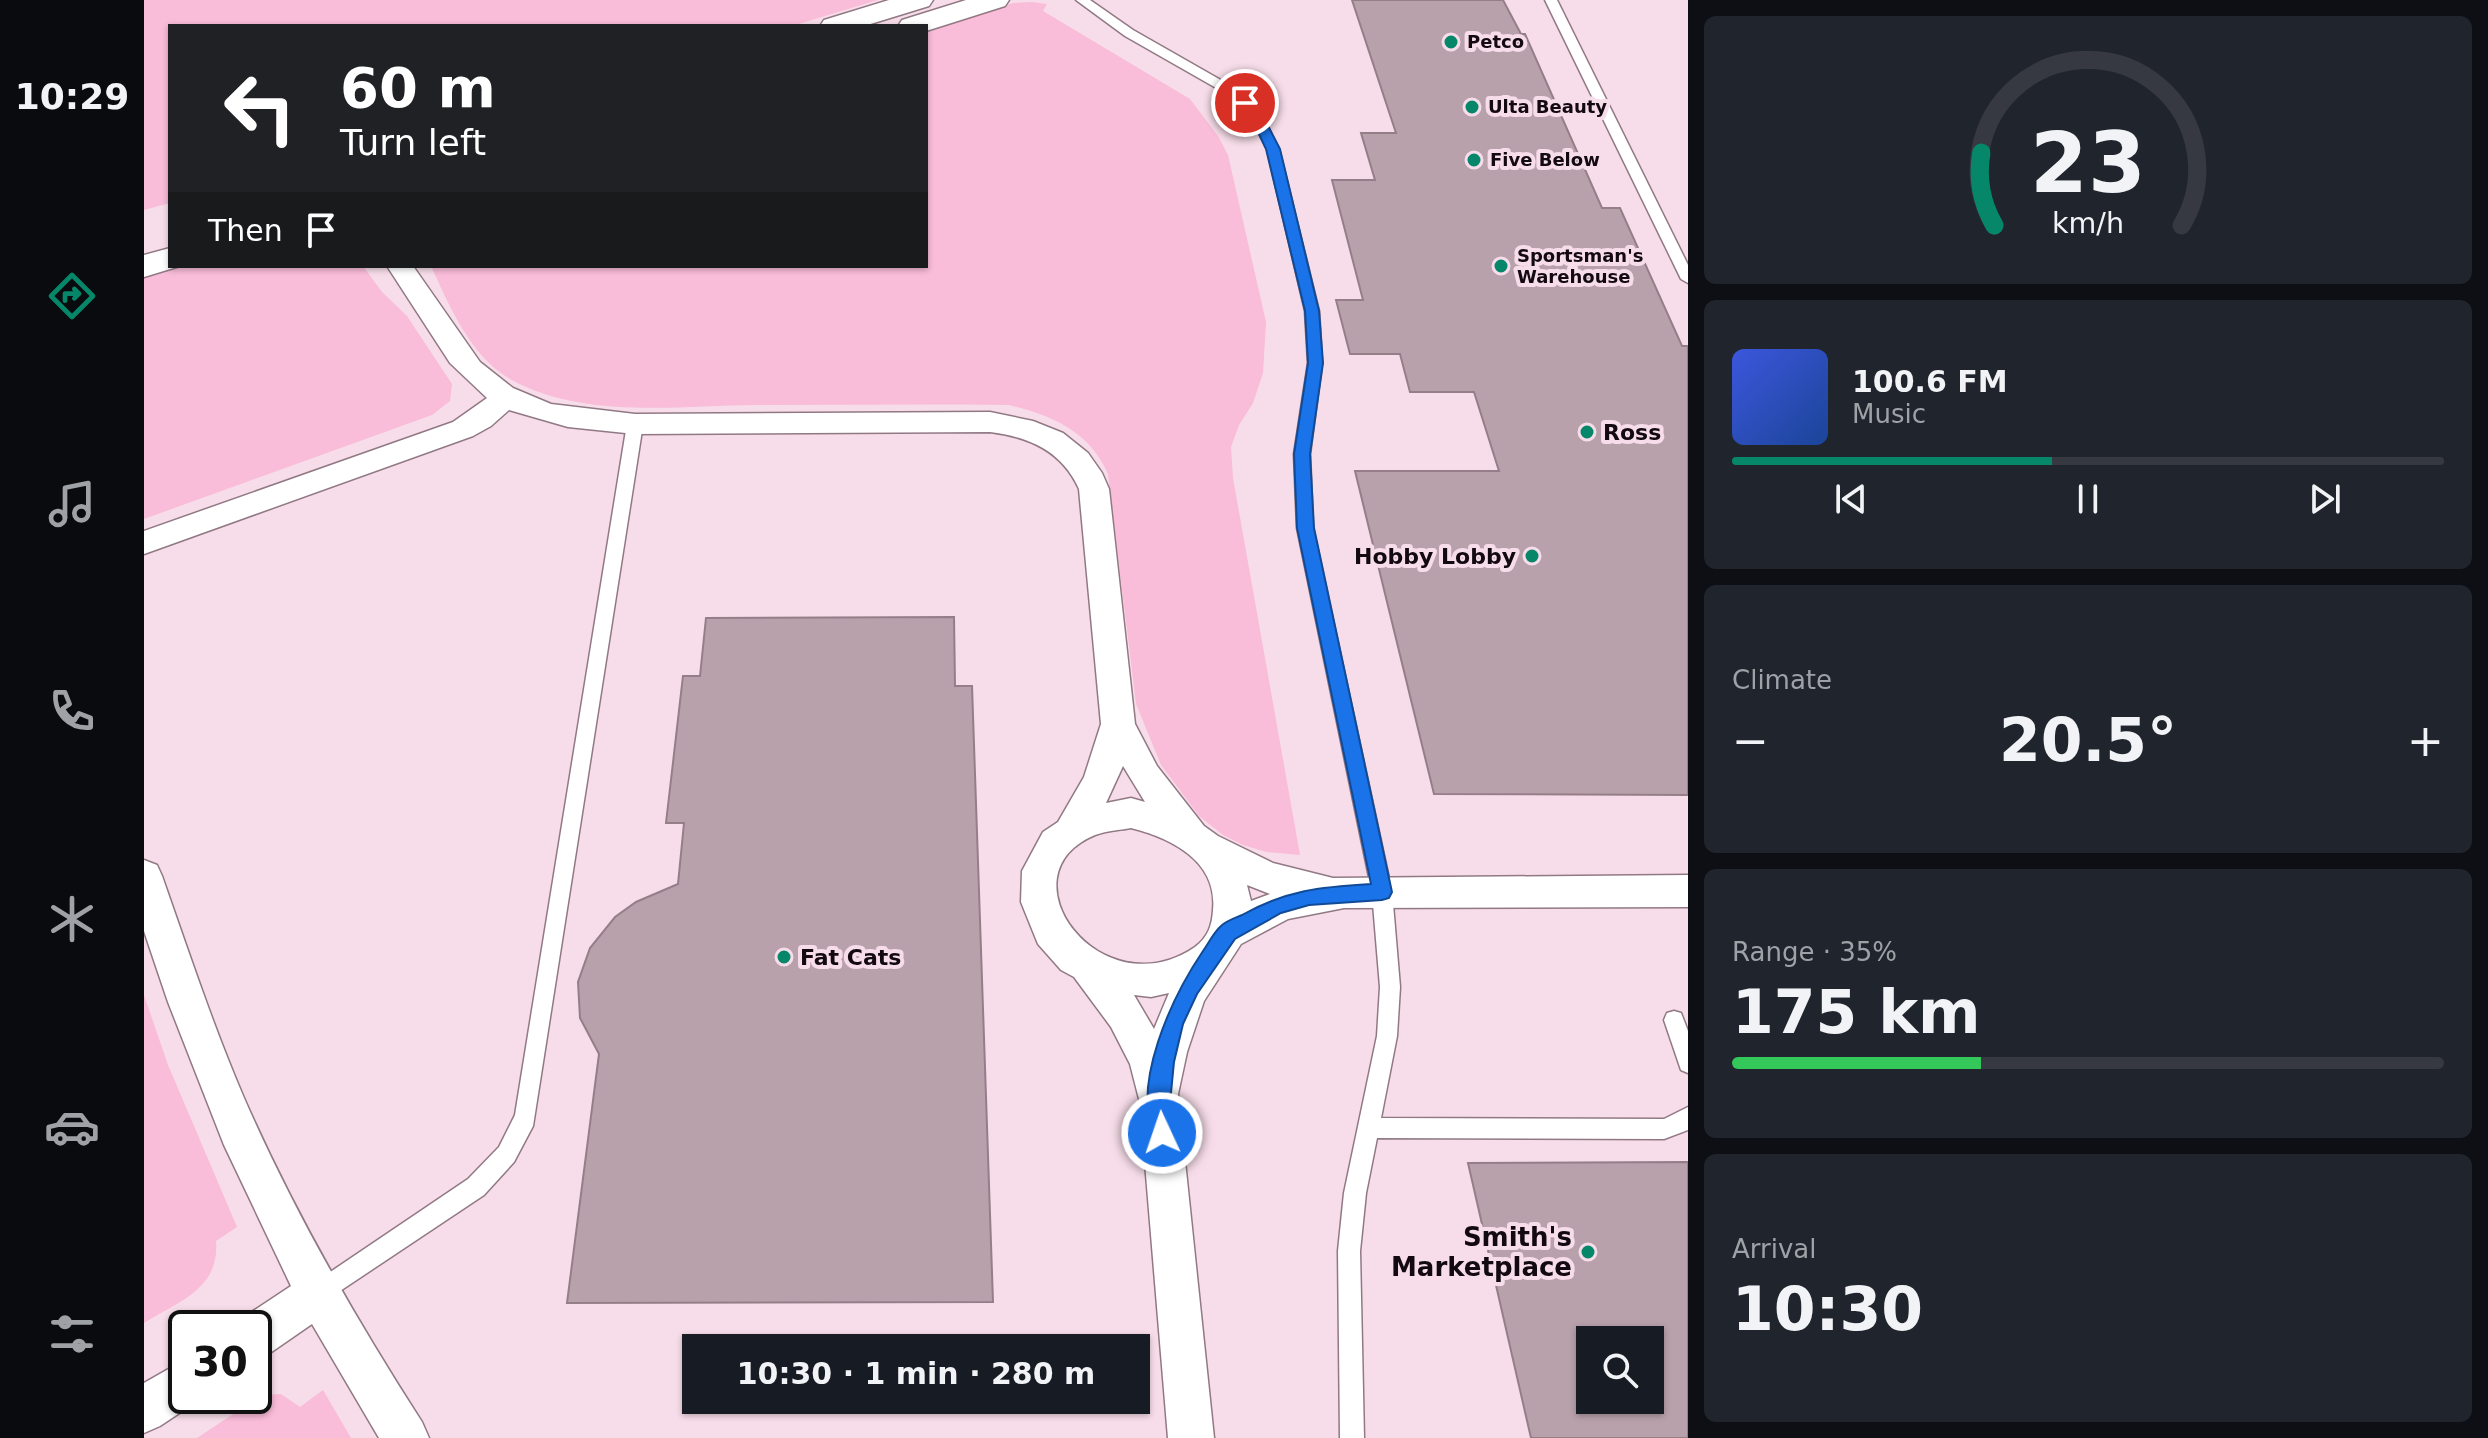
<!DOCTYPE html>
<html lang="en">
<head>
<meta charset="utf-8">
<style>
	:root { --surface:#171b24; --page:#20242c; --text:#f1f3f6; --muted:#9ea1a6; --line:#363941; --accent:#06876a }
	body { margin:0; font-family:"DejaVu Sans",sans-serif; background:var(--page); color:var(--text); height:100vh; display:flex; flex-direction:column; font-size:30px; white-space:nowrap }
	* { box-sizing:border-box; margin:0 }
	p { font-size:26px; color:var(--muted) }
	.icon { flex:none; width:44px; height:44px; fill:none; stroke:currentColor; stroke-width:2; stroke-linecap:round; stroke-linejoin:round }
	.map { position:relative; flex:1; overflow:hidden }
	.sheet { display:flex; flex-direction:column; gap:16px; padding:16px; background:#0d0f14; width:800px }
	.sheet>* { flex:none }
	.guide { position:absolute; left:24px; top:24px; width:760px; height:244px; border-radius:0px; box-shadow:0 2px 6px #0004; background:#202124; color:#fff; overflow:hidden }
	.controls { position:absolute; left:1432px; top:1326px; display:grid; gap:16px }
	.controls a { display:grid; place-items:center; width:88px; height:88px; border-radius:0px; background:var(--surface); box-shadow:0 2px 6px #0004; font-size:40px }
	.speed { position:absolute; left:24px; top:1310px; display:flex; gap:16px; font-size:40px; font-weight:700; text-align:center }
	.speed>* { display:grid; place-content:center; width:104px; height:104px; border-radius:50%; background:var(--surface); box-shadow:0 2px 6px #0004; line-height:1 }
	.speed .limit { border:4px solid #111; border-radius:12px; background:#fff; color:#111 }
	.pin { position:absolute; display:grid; place-items:center; width:68px; height:68px; color:#fff; margin:-34px; border:4px solid #fff; border-radius:50%; box-shadow:0 2px 8px #0007 }
	.me { position:absolute; width:88px; margin:-44px; rotate:357deg; stroke-linejoin:round; filter:drop-shadow(0 0 6px #0008) }
	.turn { display:flex; align-items:center; gap:28px; height:168px; padding:0 40px; font-size:36px }
	.turn .icon { width:104px; height:104px; stroke-width:2.5 }
	.turn b { display:block; font-size:56px; line-height:68px }
	.then { display:flex; align-items:center; height:76px; padding:0 40px; background:#0003; gap:16px; font-size:30px }
	.big { font-size:60px; font-weight:700; line-height:1.1 }
	.sheet .tile { flex:1; display:flex; flex-direction:column; justify-content:center; gap:12px; min-width:0; padding:0 28px; border-radius:12px; background:var(--page) }
	.sheet .dial { align-items:center; gap:0 }
	.dial svg { height:208px; overflow:visible; fill:none; stroke:var(--line); stroke-width:7; stroke-linecap:round; text-anchor:middle }
	.dial text { fill:var(--text); stroke:none }
	.song { display:flex; align-items:center; gap:24px }
	.cover { width:96px; height:96px; border-radius:12px; background:linear-gradient(135deg,hsl(230 70% 55%),hsl(220 70% 35%)) }
	.played { height:8px; border-radius:4px; background:linear-gradient(90deg,var(--accent) 45%,var(--line) 45%) }
	.keys { display:flex; justify-content:space-around; direction:ltr }
	.heat { display:flex; justify-content:space-between; align-items:center; font-size:44px; direction:ltr }
	.charge { height:12px; border-radius:6px; background:linear-gradient(90deg,#34c759 35%,var(--line) 0) }
	.trip { position:absolute; left:538px; top:1334px; width:468px; height:80px; border-radius:0px; background:var(--surface); box-shadow:0 2px 6px #0004; font-weight:700; line-height:80px; text-align:center }
	main { display:flex; flex:1; min-height:0 }
	.dock { display:flex; flex-direction:column; width:144px; justify-content:space-around; align-items:center; background:#090b0e; color:var(--muted) }
	.dock .icon { width:56px; height:56px }
	.dock .on { color:var(--accent) }
	.dock b { font-size:36px; color:var(--text) }
	.map>svg:first-child { display:block }
</style>
</head>
<body>
<main>
<nav class="dock">
<b>10:29</b>
<svg class="icon on" aria-label="directions" viewBox="0 0 24 24"><path d="M12 3l9 9-9 9-9-9zM9 14v-3h6M13 9l2 2-2 2"/></svg>
<svg class="icon" aria-label="music" viewBox="0 0 24 24"><path d="M9 18V5l10-2v13"/><circle cx="6" cy="18" r="3"/><circle cx="16" cy="16" r="3"/></svg>
<svg class="icon" aria-label="phone" viewBox="0 0 24 24"><path d="M5 4h4l2 5-3 2q2 4 5 5l2-3 5 2v4C11 20 4 13 5 4z"/></svg>
<svg class="icon" aria-label="climate" viewBox="0 0 24 24"><path d="M12 3v18M4 7l16 10M4 17L20 7"/></svg>
<svg class="icon" aria-label="car" viewBox="0 0 24 24"><path d="M5 17H2v-5l4-1 3-4h7l3 4 3 1v5h-3M9 17h6M6 11h13"/><circle cx="7" cy="17" r="2"/><circle cx="17" cy="17" r="2"/></svg>
<svg class="icon" aria-label="filters" viewBox="0 0 24 24"><path d="M4 7h16M4 17h16"/><circle cx="9" cy="7" r="2"/><circle cx="15" cy="17" r="2"/></svg>
</nav>
<div class="map">
<svg width="1544" height="1438" viewBox="0 0 1544 1438">
	<rect width="100%" height="100%" fill="#f7dde9"/>
	<g fill="#f9bcd9">
		<path d="M0,0H734L648,26H26V203L0,210Z"/>
		<path d="M888,2L903,4L899,11L1046,99L1074,136L1084,155L1122,322L1119,373L1109,403L1095,425L1087,447L1089,478L1156,855L1122,852L1099,845L1079,835L1055,816L1017,765L992,704L964,474C945,431 909,416 865,405C780,404 695,405 610,405C532,406 437,419 366,379C326,356 305,305 287,266H782V30L869,3Z"/>
		<path d="M29,266H219L238,292L263,316L308,384L306,401L288,415L0,519V275Z"/>
		<path d="M0,995L24,1065L93,1227L72,1241C76,1289 35,1301 0,1323Z"/>
		<path d="M179,1390L207,1438H53L118,1395L137,1394L156,1407Z"/>
	</g>
	<g fill="#b9a1ac" stroke="#967e89" stroke-width="2" fill-rule="evenodd">
		<path d="M1208,0H1359L1377,34H1381L1458,208H1476L1538,346H1544V795L1290,794L1211,471H1355L1330,392H1266L1256,354H1206L1192,300H1219L1188,180H1231L1217,133H1252Z"/>
		<path d="M810,617L811,686H828L849,1302L423,1303L455,1054L436,1018L434,982L446,948L471,917L492,902L534,884L540,823H522L539,676H556L562,618Z"/>
		<path d="M1544,1162V1438H1387L1324,1163ZM1446,1340H1506V1400H1446Z"/>
	</g>
	<g fill="none" stroke-linecap="round" stroke-linejoin="round">
		<g stroke="#917984" stroke-width="3">
			<g id="service">
				<path d="M932,0H946L989,30L1089,87L1118,115L1135,149L1175,311L1178,363L1166,454L1169,528L1248,892L1256,987L1253,1036L1237,1118L1520,1119L1544,1107V1130L1520,1139L1233,1138L1222,1193L1216,1251L1220,1438H1196L1194,1251L1200,1193L1233,1036L1236,987L1228,892L1153,528L1150,454L1164,363L1161,311L1123,149L1108,120L1081,93L981,36Z"/>
				<path d="M1401,0H1413L1544,265V283L1537,279Z"/>
				<path d="M491,419L499,424L389,1126L370,1162L340,1195L175,1305L167,1301L163,1293L167,1285L324,1179L355,1147L371,1115L483,424Z"/>
				<path d="M1530,1011L1537,1013L1544,1031V1073L1537,1070L1520,1020L1523,1013Z"/>
			</g>
		</g>
		<g stroke="#917984" stroke-width="3">
			<g id="minor">
				<path d="M243,266H269L336,362L369,388L407,404L491,414L846,412L889,421L919,433L944,453L958,473L965,489L991,724L1013,766L1060,826L1074,836L1129,863L1189,878L1544,875V907L1200,908L1144,919L1097,944L1060,1001L1043,1052L1034,1094L1070,1438H1024L996,1103L986,1064L967,1027L930,977L917,970L894,944L877,902L878,871L899,832L914,822L940,777L957,724L935,489C918,451 885,437 846,432L491,434L424,427L365,410L347,426L329,436L0,554V531L309,422L343,398L306,363ZM979,766L1001,802L987,798L962,803ZM987,828C1027,838 1074,861 1069,910C1068,926 1064,937 1051,947C957,1011 855,875 951,835C962,831 976,830 987,828ZM1103,885L1126,894L1107,901ZM1025,993L1010,1029L990,995L1007,997Z"/>
				<path d="M0,860L13,865L18,876C44,950 69,1026 100,1098C150,1212 211,1318 278,1422L285,1438H235L168,1324L126,1353L110,1359V1328H92L94,1321L147,1286L80,1145L24,1002L0,931Z"/>
				<path d="M42,1359V1396L58,1398L16,1426L0,1433V1383Z"/>
			</g>
		</g>
		<g stroke="#917984" stroke-width="3">
			<g id="secondary">
				<path d="M745,0H789L785,6L720,26H676L680,20Z"/>
				<path d="M822,0H865L861,6L782,31V26H754L758,20Z"/>
				<path d="M26,248V266H36L0,277V255Z"/>
			</g>
		</g>
		<use href="#service" fill="#fff" fill-rule="evenodd"/>
		<use href="#minor" fill="#fff" fill-rule="evenodd"/>
		<use href="#secondary" fill="#fff" fill-rule="evenodd"/>
	</g>
	<path fill="#1a73e8" stroke="#114b97" stroke-width="2" d="M1096,101H1105L1120,118L1136,149L1175,311L1179,363L1166,454L1170,528L1248,892L1245,898L1238,900L1165,905L1137,913L1091,939L1053,994L1039,1024L1030,1062L1026,1103L1029,1133L1026,1140L1018,1143L1011,1140C986,1085 1028,997 1059,951C1064,944 1070,932 1077,926C1082,921 1091,918 1098,915C1143,890 1176,887 1227,884L1153,528L1150,454L1164,363L1161,311L1122,149L1108,119L1094,103Z"/>
	<g fill="#06876a" stroke="#f7dde9" stroke-width="3">
		<circle cx="1307" cy="42" r="8"/>
		<circle cx="1328" cy="107" r="8"/>
		<circle cx="1330" cy="160" r="8"/>
		<circle cx="1357" cy="266" r="8"/>
		<circle cx="1443" cy="432" r="8"/>
		<circle cx="1388" cy="556" r="8"/>
		<circle cx="640" cy="957" r="8"/>
		<circle cx="1444" cy="1252" r="8"/>
	</g>
	<g text-anchor="middle" stroke-width="8" stroke-linejoin="round" paint-order="stroke">
		<g font-size="18" font-weight="bold" fill="#120a0e" stroke="#f7dde9" text-anchor="start">
			<text x="1323" y="48">Petco</text>
			<text x="1344" y="113">Ulta Beauty</text>
			<text x="1346" y="166">Five Below</text>
			<text x="1373" y="262">Sportsman's<tspan x="1373" dy="21">Warehouse</tspan></text>
		</g>
		<g font-size="22" font-weight="bold" fill="#120a0e" stroke="#f7dde9" text-anchor="start">
			<text x="1459" y="440">Ross</text>
			<text x="1372" y="564" text-anchor="end">Hobby Lobby</text>
			<text x="656" y="965">Fat Cats</text>
		</g>
		<g font-size="26" font-weight="bold" fill="#120a0e" stroke="#f7dde9" text-anchor="end">
			<text x="1428" y="1246">Smith's<tspan x="1428" dy="30">Marketplace</tspan></text>
		</g>
	</g>
</svg>
<div class="controls">
<a><svg class="icon" aria-label="search" viewBox="0 0 24 24"><circle cx="10" cy="10" r="6"/><path d="M15 15l6 6"/></svg></a>
</div>
<div class="speed"><div class="limit">30</div></div>
<div class="pin" style="left:1101px;top:103px;background:#d93025"><svg class="icon" aria-label="arrive" viewBox="0 0 24 24"><path d="M6 21V4h12l-3 4 3 4H6"/></svg></div>
<svg class="me" style="left:1018px;top:1133px" viewBox="-20 -20 40 40"><circle r="17" fill="#1a73e8" stroke="#fff" stroke-width="3"/><path d="M0-11L8 9 0 5-8 9z" fill="#fff"/></svg>
<div class="trip">10:30 · 1 min · 280 m</div>
<div class="guide">
<div class="turn"><svg class="icon" aria-label="left" viewBox="0 0 24 24"><path d="M17 20v-9H6M10 6l-5 5 5 5"/></svg><div><b>60 m</b>Turn left</div></div>
<div class="then">Then<svg class="icon" aria-label="arrive" viewBox="0 0 24 24"><path d="M6 21V4h12l-3 4 3 4H6"/></svg></div>
</div>
</div>
<section class="sheet">
<div class="tile dial"><svg viewBox="0 0 100 80">
<path d="M14 69A42 42 0 1 1 86 69"/>
<path d="M14 69A42 42 0 0 1 9 41" stroke="#06876a"/>
<text x="50" y="56" font-size="32" font-weight="700">23</text>
<text x="50" y="72" font-size="11">km/h</text>
</svg></div>
<div class="tile">
<div class="song"><i class="cover"></i><div><b>100.6 FM</b><p>Music</p></div></div>
<div class="played"></div>
<div class="keys"><svg class="icon" aria-label="previous" viewBox="0 0 24 24"><path d="M18 5L8 12l10 7zM5 5v14"/></svg><svg class="icon" aria-label="pause" viewBox="0 0 24 24"><path d="M8 5v14M16 5v14"/></svg><svg class="icon" aria-label="next" viewBox="0 0 24 24"><path d="M6 5l10 7-10 7zM19 5v14"/></svg></div>
</div>
<div class="tile"><p>Climate</p>
<div class="heat"><a>−</a><b class="big">20.5°</b><a>+</a></div>
</div>
<div class="tile"><p>Range · 35%</p><b class="big">175 km</b><div class="charge"></div></div>
<div class="tile"><p>Arrival</p><b class="big">10:30</b></div>
</section>
</main>
</body>
</html>
